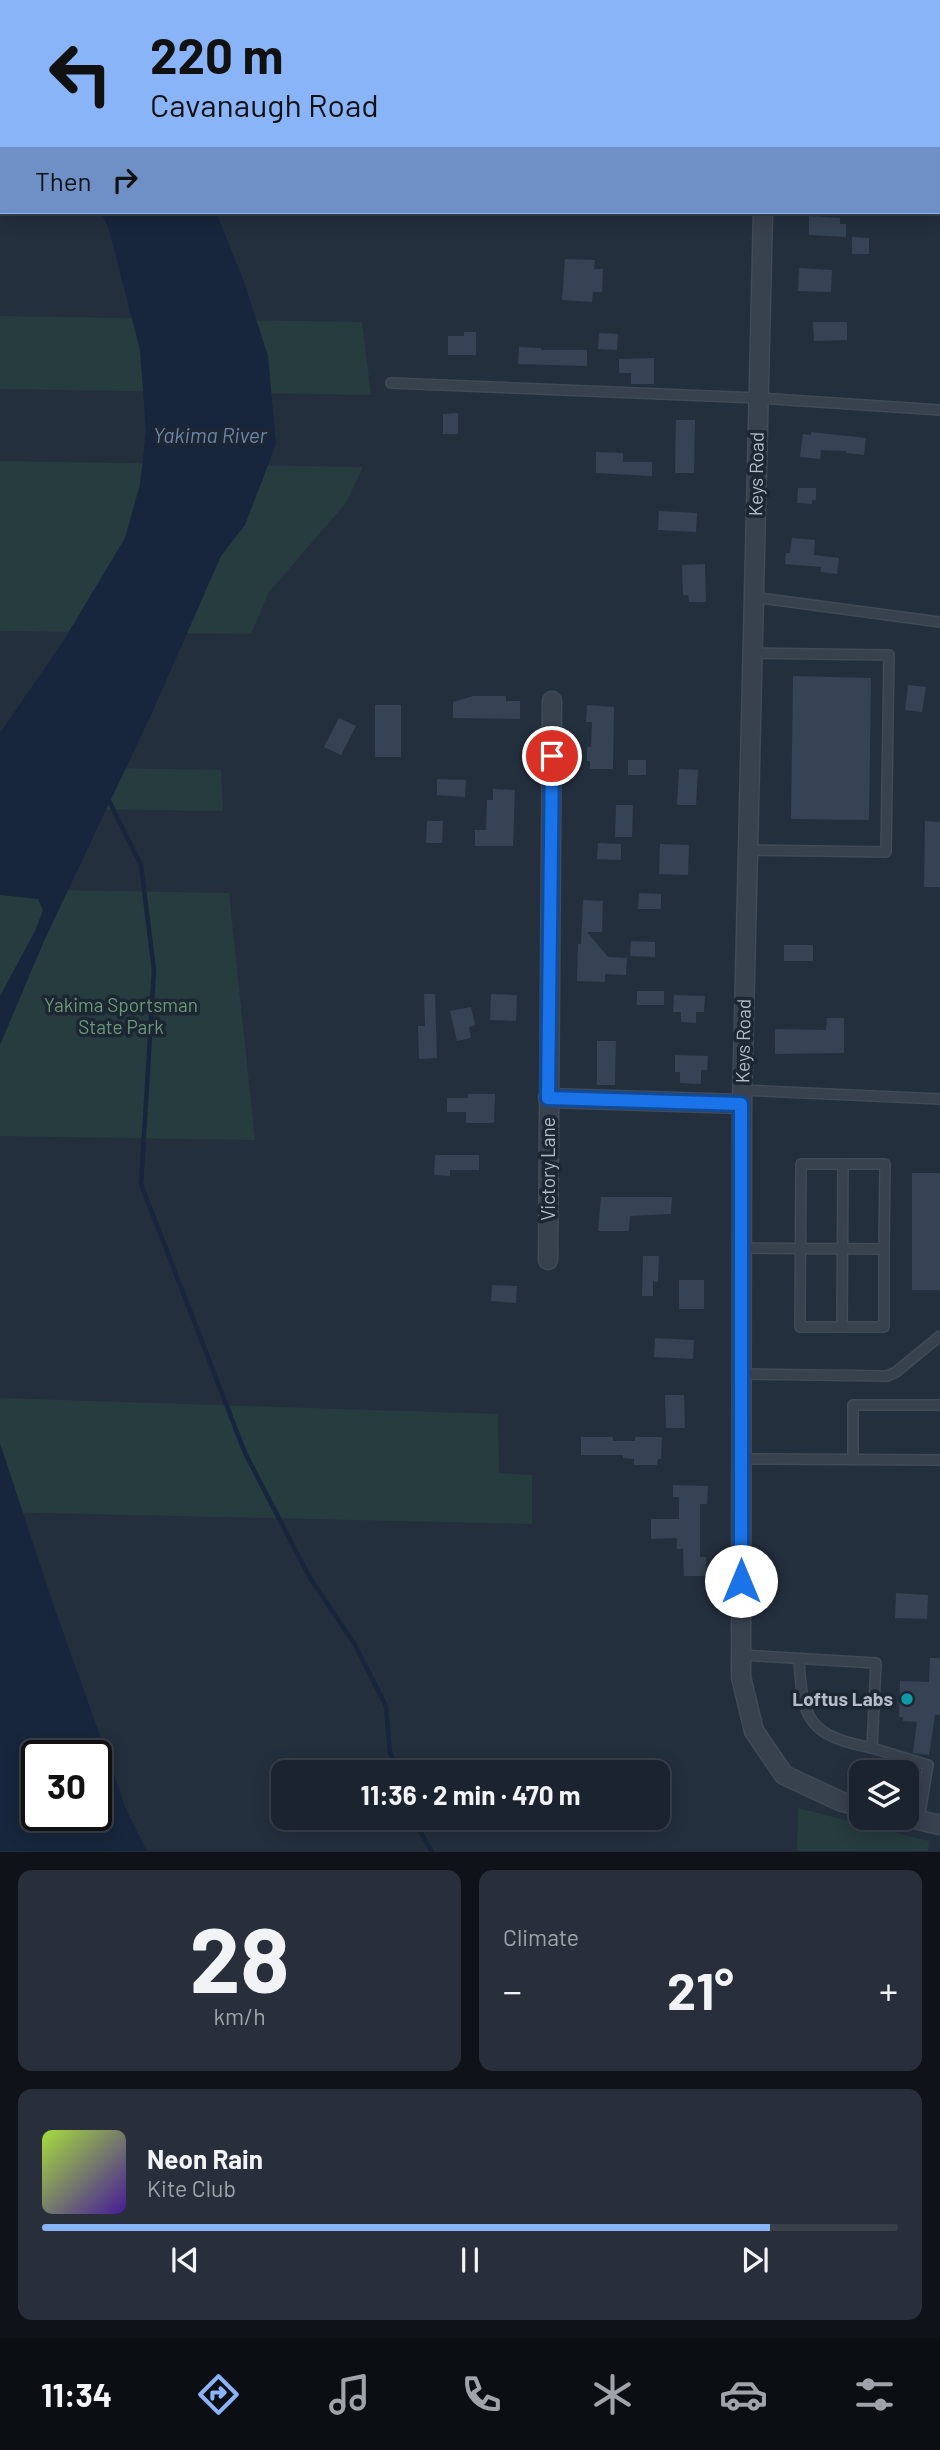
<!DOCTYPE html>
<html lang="en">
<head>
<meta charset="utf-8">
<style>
	:root { --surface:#1b232e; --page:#282f3a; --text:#f1f3f6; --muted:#a0a4aa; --line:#39404a; --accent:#8ab4f8 }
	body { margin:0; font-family:Barlow,sans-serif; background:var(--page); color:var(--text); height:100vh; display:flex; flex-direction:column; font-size:26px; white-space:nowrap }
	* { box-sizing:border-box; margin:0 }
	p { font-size:23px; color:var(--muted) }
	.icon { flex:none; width:38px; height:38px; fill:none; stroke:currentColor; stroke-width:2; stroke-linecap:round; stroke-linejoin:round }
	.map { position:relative; height:1852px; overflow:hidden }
	.drawer { display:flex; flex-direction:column; gap:18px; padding:18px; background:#0f1319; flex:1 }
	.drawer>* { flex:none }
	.guide { position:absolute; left:0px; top:0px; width:942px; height:214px; box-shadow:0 4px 18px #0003,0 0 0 2px var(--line); background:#8ab4f8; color:#111; overflow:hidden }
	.fabs { position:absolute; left:849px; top:1760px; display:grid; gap:14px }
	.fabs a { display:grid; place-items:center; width:70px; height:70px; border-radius:14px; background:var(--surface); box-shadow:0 4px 18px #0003,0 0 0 2px var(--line); font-size:35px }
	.speed { position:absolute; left:21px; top:1740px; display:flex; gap:14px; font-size:35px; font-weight:700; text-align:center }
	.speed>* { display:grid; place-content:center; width:91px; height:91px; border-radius:50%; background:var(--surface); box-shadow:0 4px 18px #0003,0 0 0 2px var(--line); line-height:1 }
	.speed .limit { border:4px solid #111; border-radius:10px; background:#fff; color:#111 }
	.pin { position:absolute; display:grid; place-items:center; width:60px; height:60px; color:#fff; margin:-30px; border:4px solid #fff; border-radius:50%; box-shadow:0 2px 7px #0007 }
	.me { position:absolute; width:77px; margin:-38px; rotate:0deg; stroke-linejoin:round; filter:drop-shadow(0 0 5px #0008) }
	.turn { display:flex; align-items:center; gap:24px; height:147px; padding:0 35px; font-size:32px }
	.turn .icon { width:91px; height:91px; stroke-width:2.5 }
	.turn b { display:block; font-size:49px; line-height:60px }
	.then { display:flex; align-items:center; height:66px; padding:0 35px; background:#0003; gap:14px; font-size:26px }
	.big { font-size:52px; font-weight:700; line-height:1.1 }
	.drawer .card { flex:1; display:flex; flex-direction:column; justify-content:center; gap:10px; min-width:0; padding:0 24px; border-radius:14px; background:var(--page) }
	.drawer .dial { align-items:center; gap:0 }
	.dial b { font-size:91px; line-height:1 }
	.song { display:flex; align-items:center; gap:21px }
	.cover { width:84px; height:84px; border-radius:10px; background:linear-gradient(135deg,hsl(80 70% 55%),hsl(260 70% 35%)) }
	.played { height:7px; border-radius:4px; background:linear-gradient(90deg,var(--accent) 85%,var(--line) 85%) }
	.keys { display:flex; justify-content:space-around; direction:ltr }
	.heat { display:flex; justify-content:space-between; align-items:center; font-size:38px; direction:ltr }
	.drawer .tiles { flex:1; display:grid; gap:18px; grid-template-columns:1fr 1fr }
	.card:last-child { grid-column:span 2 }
	.trip { position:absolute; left:271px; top:1760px; width:399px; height:70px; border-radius:14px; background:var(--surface); box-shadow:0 4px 18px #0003,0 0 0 2px var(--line); font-weight:700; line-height:70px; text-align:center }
	.tabs { display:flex; height:112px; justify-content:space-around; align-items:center; background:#0b0e12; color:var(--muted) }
	.tabs .icon { width:49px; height:49px }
	.tabs .on { color:var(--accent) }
	.tabs b { font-size:32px; color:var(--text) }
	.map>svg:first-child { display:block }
</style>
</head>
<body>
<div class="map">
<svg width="940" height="1852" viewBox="0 0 940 1852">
	<rect width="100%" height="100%" fill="#242f3e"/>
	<g fill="#263c3f">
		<path d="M0,316L362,322L371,395L0,389Z"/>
		<path d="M0,461L363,467L346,503L269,592L251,634L0,631Z"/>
		<path d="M0,766L221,770L223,811L0,808Z"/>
		<path d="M0,889L229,893L255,1140L0,1136Z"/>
		<path d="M0,1398L498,1414L499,1473L532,1475V1524L0,1512Z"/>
		<path d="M798,1808L929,1841L928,1851H797Z"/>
	</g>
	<g fill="#17263c" fill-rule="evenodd">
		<path d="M101,212H216L244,282L268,356L276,444L245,525L221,556L151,715L44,941L0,1045V996L35,931L43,910L38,899L0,895V733L64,640L125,538L140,484L146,431L140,350L109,230Z"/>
		<path d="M0,1443L50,1595L126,1809L147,1851H0ZM96,1755V1815H37V1755Z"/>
	</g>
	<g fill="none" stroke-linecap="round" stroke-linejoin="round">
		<g stroke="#17263c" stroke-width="4.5">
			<path d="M108,799L141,865L154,970L141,1184L245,1453L310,1578L355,1645L386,1706L390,1753L401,1773"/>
			<path d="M416,1818L419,1829L432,1852"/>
		</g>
	</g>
	<g fill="#364354">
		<path d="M809,216L840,218V224H846V237L809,235Z"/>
		<path d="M852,237L869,238V254H852Z"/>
		<path d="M565,259L595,260L594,269H603L602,292H593L592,302L562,300Z"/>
		<path d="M799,268L832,270L831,292L798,291Z"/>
		<path d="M813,322H847V340L814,341Z"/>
		<path d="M464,332H476V355H448V336H464Z"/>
		<path d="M599,333L618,334L617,350L598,349Z"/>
		<path d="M519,347L541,348V350H587V366L518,364Z"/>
		<path d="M654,358V384H631V373H619V359Z"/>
		<path d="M458,413V434H443V414Z"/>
		<path d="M676,420H695L694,473H675Z"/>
		<path d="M811,432L866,438L864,455L846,453V451L821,450L820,459L800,457L803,434L811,435Z"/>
		<path d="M596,452L623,453V462H652V476L596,473Z"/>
		<path d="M798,488H816V500H812V504L797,503Z"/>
		<path d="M659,511L697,513L696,532L658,530Z"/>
		<path d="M792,538L815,540L814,555L839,558L837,574L821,572V567L785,564L786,553H790Z"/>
		<path d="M705,564L706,602H689L688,595H683L682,565Z"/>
		<path d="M793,676L871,678L869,820L791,819Z"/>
		<path d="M908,685L926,687L922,712L905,710Z"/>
		<path d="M473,696H506V701H520V719L453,718V702Z"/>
		<rect x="375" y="705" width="26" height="52"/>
		<path d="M587,705L614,707L613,769H590V761H587V747H591L592,722H586Z"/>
		<path d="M339,718L356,726L341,755L324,747Z"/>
		<rect x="628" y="760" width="18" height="15"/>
		<path d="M679,769L698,770L696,805H677Z"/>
		<path d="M437,779L466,780L465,797L437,795Z"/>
		<path d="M493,789L515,790L513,846H475V830H486L487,800H493Z"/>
		<path d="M616,805H633L632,837H615Z"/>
		<path d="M427,821H443L442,843H426Z"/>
		<path d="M925,821L940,822V887H924Z"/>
		<path d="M598,843L621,844V860L597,859Z"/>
		<path d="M660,844L689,845L688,875L659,874Z"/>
		<path d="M639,893L661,894V909H638Z"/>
		<path d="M583,900L603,901L602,932H587L608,957L627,958L626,975L605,974V982L577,981L578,944H581Z"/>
		<path d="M631,941L655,942V957L630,956Z"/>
		<rect x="784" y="945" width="29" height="16"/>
		<rect x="637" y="991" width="27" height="14"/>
		<path d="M424,994H435L437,1058L419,1059L418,1026H425Z"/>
		<path d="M491,994L517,995L516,1021L490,1020Z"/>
		<path d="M674,995L705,996L704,1012H696V1023L681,1022V1012H673Z"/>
		<path d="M471,1007L475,1025L469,1027L471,1038L457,1041L450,1011Z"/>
		<path d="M827,1018H844V1053L775,1054V1029L826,1030Z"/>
		<path d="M597,1041H616L615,1085H597Z"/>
		<path d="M675,1055L708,1056L707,1070H701V1084L680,1083V1072H675Z"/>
		<path d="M468,1094H495L494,1123H466V1112H447V1098H468Z"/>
		<path d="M435,1155H479V1170H450V1176L434,1175Z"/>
		<rect x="912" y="1173" width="28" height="117"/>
		<path d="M601,1197H672L671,1214L630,1216L629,1231H598Z"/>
		<path d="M643,1256H659L658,1282L653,1281V1296H642Z"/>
		<rect x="679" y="1280" width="25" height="29"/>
		<path d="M492,1285L517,1286L516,1303L491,1301Z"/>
		<path d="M655,1338L694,1340L693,1359L654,1357Z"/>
		<path d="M665,1395H684L685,1428H666Z"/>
		<path d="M581,1437H613V1441H635V1437H662L661,1459H658L657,1465H634V1459L623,1458V1455H581Z"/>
		<path d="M673,1485L708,1486L707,1504H700V1557H706L707,1576H684L683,1549H677V1538L651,1539V1519H679V1497H673Z"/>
		<path d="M896,1593L928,1595L927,1619L895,1618Z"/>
		<path d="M930,1658H940V1715H935L929,1755L913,1753L917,1722L903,1721V1717H899L900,1681L929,1682Z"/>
	</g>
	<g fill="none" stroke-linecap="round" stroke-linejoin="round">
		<g stroke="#414a57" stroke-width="12">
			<g id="lane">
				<path d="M460,2V0"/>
				<path d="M391,383L758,398L940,410"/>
				<path d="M753,597L940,622"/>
				<path d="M748,850L886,852L889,655L752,653"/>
				<path d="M742,1090L940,1099"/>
				<path d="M741,1248L884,1249L885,1164H801L800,1327H884V1249"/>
				<path d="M842,1327L843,1164"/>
				<path d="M741,1374L887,1376L896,1372L940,1336"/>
				<path d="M741,1459L940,1460"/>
				<path d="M853,1459V1405H940"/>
				<path d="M741,1655L876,1663L872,1748L928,1765L919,1820"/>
				<path d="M799,1659C802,1720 809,1736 872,1748"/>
			</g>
		</g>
		<g stroke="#414a57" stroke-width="21">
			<g id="street">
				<path d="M768,2V0"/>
				<path d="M763,212L742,1104L741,1677L754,1731L784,1775L842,1802L861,1806"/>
				<path d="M548,1098L742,1104"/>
				<path d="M548,1260L552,701"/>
				<path d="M906,1817L940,1825"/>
			</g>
		</g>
		<use href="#lane" stroke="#38414e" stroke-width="9"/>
		<use href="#street" stroke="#38414e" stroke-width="18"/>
	</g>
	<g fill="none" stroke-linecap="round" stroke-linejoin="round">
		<g stroke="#114b97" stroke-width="18">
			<path id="route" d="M552,756L548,1098L741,1104V1581"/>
		</g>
		<use href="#route" stroke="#1a73e8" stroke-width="12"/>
	</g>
	<circle fill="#0f9aa8" stroke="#1d2633" stroke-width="2.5" cx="907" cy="1699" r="7"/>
	<g text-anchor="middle" stroke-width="7" stroke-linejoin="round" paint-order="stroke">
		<g font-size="19" fill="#b4bcc9" stroke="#1d2633">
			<text transform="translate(756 474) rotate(-89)" y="7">Keys Road</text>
			<text transform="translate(743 1041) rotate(-89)" y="7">Keys Road</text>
			<text transform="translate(548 1169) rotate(-90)" y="7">Victory Lane</text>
		</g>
		<g font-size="19" fill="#6b9a76" stroke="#1d2633">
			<text x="121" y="1012">Yakima Sportsman<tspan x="121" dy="22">State Park</tspan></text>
		</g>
		<g font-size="19" font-weight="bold" fill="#b4bcc9" stroke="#1d2633" text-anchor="end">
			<text x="893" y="1706">Loftus Labs</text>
		</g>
		<g font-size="21" font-style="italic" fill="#6d86a8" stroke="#1d2633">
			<text x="210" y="443">Yakima River</text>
		</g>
	</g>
</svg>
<div class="fabs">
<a><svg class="icon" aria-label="layers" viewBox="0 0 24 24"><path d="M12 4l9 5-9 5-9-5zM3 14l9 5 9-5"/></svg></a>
</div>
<div class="speed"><div class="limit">30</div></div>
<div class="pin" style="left:552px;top:756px;background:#d93025"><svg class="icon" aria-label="arrive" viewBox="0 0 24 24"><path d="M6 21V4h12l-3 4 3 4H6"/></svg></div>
<svg class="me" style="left:741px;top:1581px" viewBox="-20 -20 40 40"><circle r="19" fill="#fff"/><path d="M0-13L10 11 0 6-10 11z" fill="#1a73e8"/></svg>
<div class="trip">11:36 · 2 min · 470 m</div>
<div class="guide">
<div class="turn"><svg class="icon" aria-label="left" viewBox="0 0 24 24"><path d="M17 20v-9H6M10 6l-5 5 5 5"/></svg><div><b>220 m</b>Cavanaugh Road</div></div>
<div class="then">Then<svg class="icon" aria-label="right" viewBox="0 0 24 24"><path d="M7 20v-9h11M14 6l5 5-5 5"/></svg></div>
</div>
</div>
<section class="drawer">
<div class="tiles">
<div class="card dial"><b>28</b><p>km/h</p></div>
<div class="card"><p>Climate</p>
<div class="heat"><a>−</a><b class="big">21°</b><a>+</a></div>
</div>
<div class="card">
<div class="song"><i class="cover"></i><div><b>Neon Rain</b><p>Kite Club</p></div></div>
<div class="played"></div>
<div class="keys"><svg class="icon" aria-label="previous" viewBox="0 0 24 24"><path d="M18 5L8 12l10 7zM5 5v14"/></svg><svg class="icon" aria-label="pause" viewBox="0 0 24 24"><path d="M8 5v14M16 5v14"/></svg><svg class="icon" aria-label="next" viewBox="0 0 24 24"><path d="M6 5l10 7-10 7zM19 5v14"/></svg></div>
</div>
</div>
</section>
<nav class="tabs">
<b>11:34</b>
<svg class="icon on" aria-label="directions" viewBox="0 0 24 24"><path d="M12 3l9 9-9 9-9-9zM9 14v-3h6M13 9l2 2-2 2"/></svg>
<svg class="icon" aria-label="music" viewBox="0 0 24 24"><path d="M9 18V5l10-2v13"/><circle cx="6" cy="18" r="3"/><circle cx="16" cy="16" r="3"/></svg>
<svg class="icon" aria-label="phone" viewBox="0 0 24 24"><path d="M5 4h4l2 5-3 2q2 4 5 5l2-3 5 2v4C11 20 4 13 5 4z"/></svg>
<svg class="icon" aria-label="climate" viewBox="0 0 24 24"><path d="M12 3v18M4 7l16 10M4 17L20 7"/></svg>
<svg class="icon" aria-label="car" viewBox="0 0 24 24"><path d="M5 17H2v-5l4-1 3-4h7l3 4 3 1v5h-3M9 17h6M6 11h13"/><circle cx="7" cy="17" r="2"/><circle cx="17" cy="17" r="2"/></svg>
<svg class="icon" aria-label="filters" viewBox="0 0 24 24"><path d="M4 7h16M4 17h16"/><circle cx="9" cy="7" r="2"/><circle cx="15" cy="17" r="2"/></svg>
</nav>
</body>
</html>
